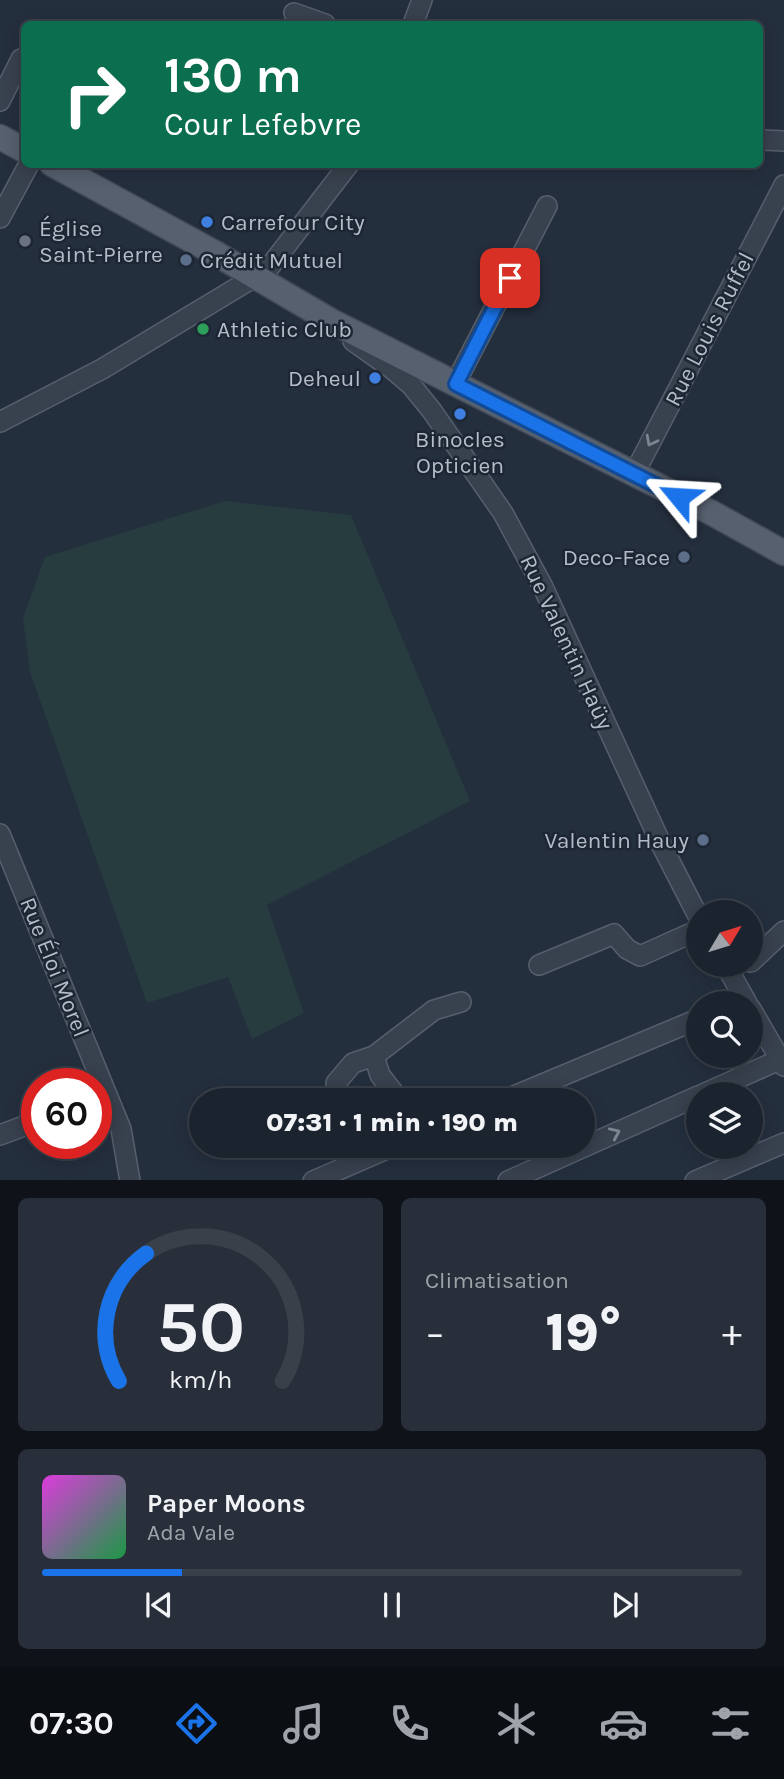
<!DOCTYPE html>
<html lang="fr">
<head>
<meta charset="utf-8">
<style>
	:root { --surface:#1b232e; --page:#282f3a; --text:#f1f3f6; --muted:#a0a4aa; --line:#39404a; --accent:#1a73e8 }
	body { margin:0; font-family:Karla,sans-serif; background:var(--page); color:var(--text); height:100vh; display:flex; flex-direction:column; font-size:26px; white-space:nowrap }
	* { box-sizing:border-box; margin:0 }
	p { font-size:23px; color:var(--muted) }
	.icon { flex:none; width:38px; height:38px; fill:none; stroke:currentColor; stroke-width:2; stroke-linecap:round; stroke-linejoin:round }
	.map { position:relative; height:1180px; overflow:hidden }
	.sheet { display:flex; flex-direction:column; gap:18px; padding:18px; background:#0f1319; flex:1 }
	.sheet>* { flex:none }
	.banner { position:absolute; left:21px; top:21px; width:742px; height:147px; border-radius:10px; box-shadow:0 4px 18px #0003,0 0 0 2px var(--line); background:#0b6e4f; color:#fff; overflow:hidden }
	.needle { width:46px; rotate:52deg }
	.fabs { position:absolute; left:686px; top:900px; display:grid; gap:14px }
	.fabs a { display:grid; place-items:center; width:77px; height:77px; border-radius:50%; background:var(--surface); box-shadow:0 4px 18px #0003,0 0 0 2px var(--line); font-size:35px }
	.speed { position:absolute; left:21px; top:1068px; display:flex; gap:14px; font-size:35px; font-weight:700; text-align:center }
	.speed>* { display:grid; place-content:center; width:91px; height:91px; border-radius:50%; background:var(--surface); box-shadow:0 4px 18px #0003,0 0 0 2px var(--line); line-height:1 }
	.speed .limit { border:10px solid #d22; background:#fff; color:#111 }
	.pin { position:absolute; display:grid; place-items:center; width:60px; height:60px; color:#fff; margin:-30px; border-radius:14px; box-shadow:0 4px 10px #0006 }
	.me { position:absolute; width:77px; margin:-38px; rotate:297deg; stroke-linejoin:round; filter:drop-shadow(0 0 5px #0008) }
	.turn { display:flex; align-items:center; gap:24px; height:147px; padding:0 28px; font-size:32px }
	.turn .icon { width:91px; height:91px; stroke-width:2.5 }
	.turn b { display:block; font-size:49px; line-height:60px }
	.big { font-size:52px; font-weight:800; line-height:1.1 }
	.sheet .tile { flex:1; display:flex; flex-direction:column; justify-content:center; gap:10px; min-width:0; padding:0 24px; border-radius:10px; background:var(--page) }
	.sheet .dial { align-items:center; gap:0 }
	.dial svg { height:182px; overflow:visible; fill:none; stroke:var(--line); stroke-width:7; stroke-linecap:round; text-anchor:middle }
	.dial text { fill:var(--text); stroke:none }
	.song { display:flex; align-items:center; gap:21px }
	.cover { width:84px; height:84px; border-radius:10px; background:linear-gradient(135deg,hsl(300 70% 55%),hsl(140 70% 35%)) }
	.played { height:7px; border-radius:4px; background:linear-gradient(90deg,var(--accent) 20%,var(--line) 20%) }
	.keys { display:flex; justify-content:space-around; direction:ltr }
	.heat { display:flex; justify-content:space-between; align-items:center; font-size:38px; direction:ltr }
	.sheet .tiles { flex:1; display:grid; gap:18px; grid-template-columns:1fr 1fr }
	.tile:last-child { grid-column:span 2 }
	.trip { position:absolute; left:189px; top:1088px; width:406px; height:70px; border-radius:35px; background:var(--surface); box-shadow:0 4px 18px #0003,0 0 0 2px var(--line); font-weight:800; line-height:70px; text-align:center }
	.menu { display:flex; height:112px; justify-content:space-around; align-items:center; background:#0b0e12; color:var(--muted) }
	.menu .icon { width:49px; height:49px }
	.menu .current { color:var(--accent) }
	.menu b { font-size:32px; color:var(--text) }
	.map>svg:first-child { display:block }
</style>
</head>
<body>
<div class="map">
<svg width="784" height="1181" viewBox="0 0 784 1181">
	<rect width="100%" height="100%" fill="#242f3e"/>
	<path fill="#263c3f" d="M225,501L351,515L470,801L267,905L304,1013L252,1039L228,977L147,1003L30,672L23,618L45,557Z"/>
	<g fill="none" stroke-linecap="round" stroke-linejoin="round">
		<g stroke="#565f6c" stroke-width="22">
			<g id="minor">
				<path d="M294,13L325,24"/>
				<path d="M413,24L422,0"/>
				<path d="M0,101L21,59"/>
				<path d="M760,140L784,141"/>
				<path d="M0,218L29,164"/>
				<path d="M353,341L391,368L411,385L432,411L503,513L543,587L663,848L698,916"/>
				<path d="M455,384L547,206"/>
				<path d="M0,422L102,369L268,269L349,164"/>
				<path d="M634,474L784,185"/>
				<path d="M0,834L121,1129L130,1181"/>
				<path d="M751,962L784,931"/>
				<path d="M725,964L747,1003"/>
				<path d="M539,965L614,934L627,949L640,956L698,930"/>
				<path d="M751,1009L784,1066"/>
				<path d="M336,1083L353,1063L374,1056"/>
				<path d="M703,1094L779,1060"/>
				<path d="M400,1101L380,1075L374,1056L434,1010L461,1002"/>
				<path d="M502,1101L698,1019"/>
				<path d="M0,1135L37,1121"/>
				<path d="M313,1181L394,1146"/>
				<path d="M508,1181L698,1096"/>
				<path d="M695,1181L784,1143"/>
			</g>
		</g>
		<g stroke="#414a57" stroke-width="27">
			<g id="major">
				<path d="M0,137L24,150"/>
				<path d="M52,164L215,253L331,321L712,513L784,553"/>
			</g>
		</g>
		<use href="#minor" stroke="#38414e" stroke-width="19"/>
		<use href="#major" stroke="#56606e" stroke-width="24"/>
	</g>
	<defs><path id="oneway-chevron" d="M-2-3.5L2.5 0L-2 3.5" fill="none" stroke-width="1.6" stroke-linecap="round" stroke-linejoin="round" transform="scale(1.75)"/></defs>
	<g stroke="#7c8592">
		<use href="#oneway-chevron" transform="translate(651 441) rotate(117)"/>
		<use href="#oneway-chevron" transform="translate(615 1133) rotate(-24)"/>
	</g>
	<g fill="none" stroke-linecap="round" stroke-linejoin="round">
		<g stroke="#114b97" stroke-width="18">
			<path id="route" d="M510,278L456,384L679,497"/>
		</g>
		<use href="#route" stroke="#1a73e8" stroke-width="12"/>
	</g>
	<g fill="#3f7fe0" stroke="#1d2633" stroke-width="2.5">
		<circle cx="207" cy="222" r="7"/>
		<circle cx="375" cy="378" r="7"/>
		<circle cx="460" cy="414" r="7"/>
	</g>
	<circle fill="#6b7280" stroke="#1d2633" stroke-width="2.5" cx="25" cy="241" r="7"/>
	<g fill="#5c6f8a" stroke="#1d2633" stroke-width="2.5">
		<circle cx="186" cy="260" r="7"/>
		<circle cx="684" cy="557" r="7"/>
		<circle cx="703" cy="840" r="7"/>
	</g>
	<circle fill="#2e9e5b" stroke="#1d2633" stroke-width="2.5" cx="203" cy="329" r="7"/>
	<g text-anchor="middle" stroke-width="5" stroke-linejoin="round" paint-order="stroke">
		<g font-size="23" fill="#b4bcc9" stroke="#1d2633" text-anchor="start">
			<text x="221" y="230">Carrefour City</text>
			<text x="39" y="236">Église<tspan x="39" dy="26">Saint-Pierre</tspan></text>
			<text x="200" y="268">Crédit Mutuel</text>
			<text x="217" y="337">Athletic Club</text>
			<text x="361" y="386" text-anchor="end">Deheul</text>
			<text x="460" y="447" text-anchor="middle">Binocles<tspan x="460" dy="26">Opticien</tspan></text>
			<text x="670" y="565" text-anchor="end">Deco-Face</text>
			<text x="689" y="848" text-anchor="end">Valentin Hauy</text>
		</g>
		<g font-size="23" fill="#b4bcc9" stroke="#1d2633">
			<text transform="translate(709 329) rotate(-63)" y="8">Rue Louis Ruffel</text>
			<text transform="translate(567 642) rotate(65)" y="8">Rue Valentin Haüy</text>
			<text transform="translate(55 967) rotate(68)" y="8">Rue Éloi Morel</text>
		</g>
	</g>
</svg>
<div class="fabs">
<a><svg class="needle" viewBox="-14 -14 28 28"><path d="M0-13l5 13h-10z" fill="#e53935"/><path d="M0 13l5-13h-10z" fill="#a0a4aa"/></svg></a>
<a><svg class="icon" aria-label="search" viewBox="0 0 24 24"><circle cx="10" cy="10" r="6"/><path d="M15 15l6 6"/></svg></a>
<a><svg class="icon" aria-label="layers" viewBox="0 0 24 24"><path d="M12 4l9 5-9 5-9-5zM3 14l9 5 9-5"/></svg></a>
</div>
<div class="speed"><div class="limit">60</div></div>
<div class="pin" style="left:510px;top:278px;background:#d93025"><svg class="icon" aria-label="arrive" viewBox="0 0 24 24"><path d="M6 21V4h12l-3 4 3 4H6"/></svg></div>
<svg class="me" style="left:679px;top:497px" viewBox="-20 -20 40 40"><path d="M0-17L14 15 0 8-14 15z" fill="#1a73e8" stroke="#fff" stroke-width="4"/></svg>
<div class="trip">07:31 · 1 min · 190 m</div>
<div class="banner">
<div class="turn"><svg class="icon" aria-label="right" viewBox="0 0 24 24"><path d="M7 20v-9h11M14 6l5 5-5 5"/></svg><div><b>130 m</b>Cour Lefebvre</div></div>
</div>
</div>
<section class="sheet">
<div class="tiles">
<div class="tile dial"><svg viewBox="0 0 100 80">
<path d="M14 69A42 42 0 1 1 86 69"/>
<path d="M14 69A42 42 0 0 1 26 13" stroke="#1a73e8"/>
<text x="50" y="56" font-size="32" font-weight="700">50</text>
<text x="50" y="72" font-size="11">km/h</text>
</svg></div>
<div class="tile"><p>Climatisation</p>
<div class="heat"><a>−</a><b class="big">19°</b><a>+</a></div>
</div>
<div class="tile">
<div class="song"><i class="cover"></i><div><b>Paper Moons</b><p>Ada Vale</p></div></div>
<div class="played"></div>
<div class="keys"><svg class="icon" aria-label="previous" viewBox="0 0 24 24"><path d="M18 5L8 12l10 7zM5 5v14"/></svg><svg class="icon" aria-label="pause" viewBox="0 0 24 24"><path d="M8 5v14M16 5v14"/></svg><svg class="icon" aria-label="next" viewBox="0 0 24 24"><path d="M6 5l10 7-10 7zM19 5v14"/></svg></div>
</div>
</div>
</section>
<nav class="menu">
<b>07:30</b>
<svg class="icon current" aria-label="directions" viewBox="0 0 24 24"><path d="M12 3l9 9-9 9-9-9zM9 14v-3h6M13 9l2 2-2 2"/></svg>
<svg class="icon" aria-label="music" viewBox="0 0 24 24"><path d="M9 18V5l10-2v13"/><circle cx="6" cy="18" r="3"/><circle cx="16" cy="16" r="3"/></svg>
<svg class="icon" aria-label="phone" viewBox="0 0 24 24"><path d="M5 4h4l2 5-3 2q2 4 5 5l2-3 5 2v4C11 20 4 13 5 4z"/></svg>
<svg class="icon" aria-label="climate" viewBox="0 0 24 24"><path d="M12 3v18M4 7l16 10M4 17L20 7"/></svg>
<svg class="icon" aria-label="car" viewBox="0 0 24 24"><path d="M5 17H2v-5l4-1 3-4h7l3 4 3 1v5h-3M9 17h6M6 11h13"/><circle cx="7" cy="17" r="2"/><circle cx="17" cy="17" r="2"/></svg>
<svg class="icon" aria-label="filters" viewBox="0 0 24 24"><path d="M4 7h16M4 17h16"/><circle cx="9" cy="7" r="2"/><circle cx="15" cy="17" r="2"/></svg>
</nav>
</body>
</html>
